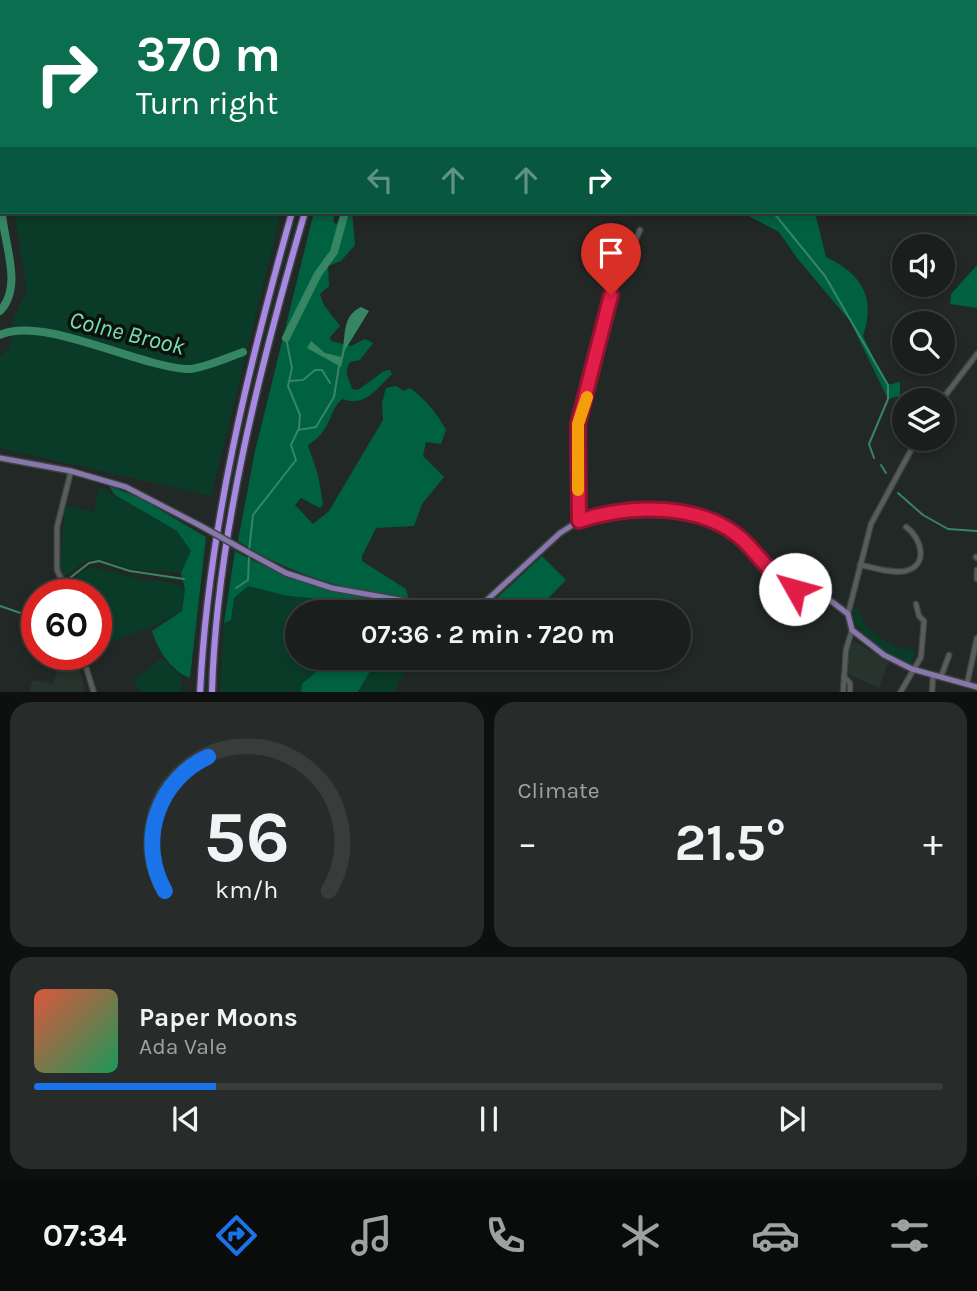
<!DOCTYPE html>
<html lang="en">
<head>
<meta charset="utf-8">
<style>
	:root { --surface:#1a1e1c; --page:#272b29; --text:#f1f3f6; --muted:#9fa2a3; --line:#383c3b; --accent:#1a73e8 }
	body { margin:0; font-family:Karla,sans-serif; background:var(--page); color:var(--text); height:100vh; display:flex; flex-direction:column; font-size:26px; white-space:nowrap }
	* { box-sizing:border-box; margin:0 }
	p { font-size:23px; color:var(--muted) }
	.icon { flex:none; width:38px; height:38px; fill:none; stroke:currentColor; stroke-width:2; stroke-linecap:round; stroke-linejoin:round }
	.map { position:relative; height:692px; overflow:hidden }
	.details { display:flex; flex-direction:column; gap:10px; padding:10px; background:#0e100f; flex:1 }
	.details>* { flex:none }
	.banner { position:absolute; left:0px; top:0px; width:978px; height:214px; box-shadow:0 4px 10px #0003,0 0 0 2px var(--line); background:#0b6e4f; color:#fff; overflow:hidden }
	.buttons { position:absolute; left:892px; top:234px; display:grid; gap:14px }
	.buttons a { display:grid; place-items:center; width:63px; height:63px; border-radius:50%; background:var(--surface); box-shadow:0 4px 10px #0003,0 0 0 2px var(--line); font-size:35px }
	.speed { position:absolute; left:21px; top:579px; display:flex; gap:14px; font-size:35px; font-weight:700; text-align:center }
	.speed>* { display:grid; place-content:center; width:91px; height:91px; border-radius:50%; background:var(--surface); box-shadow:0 4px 10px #0003,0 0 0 2px var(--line); line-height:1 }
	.speed .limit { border:10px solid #d22; background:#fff; color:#111 }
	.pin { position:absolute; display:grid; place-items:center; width:60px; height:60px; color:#fff; margin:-72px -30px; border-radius:50% 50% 50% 0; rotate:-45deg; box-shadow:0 0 7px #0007 }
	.pin .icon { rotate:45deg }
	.me { position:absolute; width:77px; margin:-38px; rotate:308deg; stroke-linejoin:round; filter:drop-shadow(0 0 5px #0008) }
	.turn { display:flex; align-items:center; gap:24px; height:147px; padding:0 21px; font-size:32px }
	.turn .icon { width:91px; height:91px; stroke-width:2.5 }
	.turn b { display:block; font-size:49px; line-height:60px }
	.lanes { display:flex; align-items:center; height:66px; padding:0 21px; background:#0003; justify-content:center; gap:35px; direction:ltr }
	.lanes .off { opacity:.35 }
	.big { font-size:52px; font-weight:700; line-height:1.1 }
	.details .widget { flex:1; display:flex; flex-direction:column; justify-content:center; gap:10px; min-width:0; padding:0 24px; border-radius:21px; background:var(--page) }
	.details .dial { align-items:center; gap:0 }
	.dial svg { height:182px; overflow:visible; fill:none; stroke:var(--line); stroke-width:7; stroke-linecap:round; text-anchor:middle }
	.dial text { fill:var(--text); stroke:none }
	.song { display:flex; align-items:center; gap:21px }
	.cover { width:84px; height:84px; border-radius:10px; background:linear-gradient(135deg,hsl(10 70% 55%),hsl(150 70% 35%)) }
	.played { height:7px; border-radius:4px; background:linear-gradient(90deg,var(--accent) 20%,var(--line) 20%) }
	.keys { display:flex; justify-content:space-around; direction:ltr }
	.heat { display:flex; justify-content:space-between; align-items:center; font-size:38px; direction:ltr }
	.details .tiles { flex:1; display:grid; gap:10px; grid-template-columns:1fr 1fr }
	.widget:last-child { grid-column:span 2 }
	.trip { position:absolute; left:285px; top:600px; width:406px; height:70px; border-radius:35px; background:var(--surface); box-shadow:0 4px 10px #0003,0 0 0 2px var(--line); font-weight:700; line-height:70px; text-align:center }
	.menu { display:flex; height:112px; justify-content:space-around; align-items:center; background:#0a0c0b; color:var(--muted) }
	.menu .icon { width:49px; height:49px }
	.menu .selected { color:var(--accent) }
	.menu b { font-size:32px; color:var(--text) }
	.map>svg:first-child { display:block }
</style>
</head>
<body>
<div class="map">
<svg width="977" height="693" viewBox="0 0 977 693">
	<rect width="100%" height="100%" fill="#222825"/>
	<g fill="#27332d">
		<path d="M854,641L888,662L879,688L848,674L850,647Z"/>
		<path d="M77,655L85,692H29L33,680L53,684L59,666L53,664L54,656Z"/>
	</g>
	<g fill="#0a3b28">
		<path d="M0,0H237V2H2V70Z"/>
		<path d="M14,212H281L211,496L0,448V356L10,348L14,316L27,291Z"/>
		<path d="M99,487L177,531L192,551L181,573L130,569L104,560H86L64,577L60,568L65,505L94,512Z"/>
		<path d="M89,568C108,568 122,576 140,579C156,582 172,579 185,589L182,611L153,626L96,648V595H72L67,583Z"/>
		<path d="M248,586L288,596L332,600L333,612H298V658H332L302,684L301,692L220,693L224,623L231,620L234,598Z"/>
		<path d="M854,608L858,609L866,628L900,650L902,647L916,652L911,666L873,645L853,621Z"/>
		<path d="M163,658L181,677L182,692H142L133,680Z"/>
		<path d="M342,658H413L393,693L358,692L370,671L353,660Z"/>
	</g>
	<g fill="#006141">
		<path d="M314,212H335L333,221L336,224L344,212H352L355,245L341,261L328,266L329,286L320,294L324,305L340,326L330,337L331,341L351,346L365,339L373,343L360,360L350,362C343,375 349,377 352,389L358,390L384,371L390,370L392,374C377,388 365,408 343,399C328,409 333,430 308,445L318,475L323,504L320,508L301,498L295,505L313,524L329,511L383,420L382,403L386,388L396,386L404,391L410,388C426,400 437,413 446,430L441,444L426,442L423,456L444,477L422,504L414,526L376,528L362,556V561L406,589L408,597C348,592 289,574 238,541L255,451Z"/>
		<path d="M741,212L815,213L826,257C862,274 876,298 863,336L887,385L900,382V396L888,399L850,321L797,258L779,232Z"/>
		<path d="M977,265V308L950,304L951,294Z"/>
		<path d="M109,486L140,498L206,537L190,678C172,672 157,649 152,631L182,611L185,589L181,573L191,551L177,531L115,495Z"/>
		<path d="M235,551C300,587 353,595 425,608L424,612L352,601L348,612H333L331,600L288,596L248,586L234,598L231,620L224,623Z"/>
		<path d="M542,556L566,580L535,612H482Z"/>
		<path d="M332,658L352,659L370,671L358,692H301L302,684Z"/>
	</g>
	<path fill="#368664" d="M361,307L369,311L345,350L341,367L307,348L311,341L325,353L341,357C347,338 340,317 361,307Z"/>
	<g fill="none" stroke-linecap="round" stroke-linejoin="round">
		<g stroke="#368664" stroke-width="2">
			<path d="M441,0L445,2"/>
			<path d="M773,212L825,276L888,385V399L869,444L874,458"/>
			<path d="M290,381L303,380L315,370H322L330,383"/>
			<path d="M298,430L316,427L334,397L339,366"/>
			<path d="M881,465L886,473"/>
			<path d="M898,493L923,515L948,529L977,531"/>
			<path d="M249,551L253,515L296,460L291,445L299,428L300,415L288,386L292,368L286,338"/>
			<path d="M66,581L89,563L99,561L130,571L184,579"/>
			<path d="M236,588L248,580L249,557"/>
			<path d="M45,595L62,585"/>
			<path d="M0,606L29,616L37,610"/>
		</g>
		<g stroke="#368664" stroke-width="8">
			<path d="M402,0L403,2"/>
			<path d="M0,103L2,106"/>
			<path d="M0,311C24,286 3,242 2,212"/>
			<path d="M0,335C42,315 136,366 187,369C199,370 229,357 243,352"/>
			<path d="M286,338L318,274L334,252L345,212"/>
		</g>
		<g stroke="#3e4240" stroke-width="7">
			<g id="minor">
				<path d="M941,401L977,354"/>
				<path d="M579,521L578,424L612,295L640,230"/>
				<path d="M976,557L977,558"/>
				<path d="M860,565C873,567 891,574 905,571C929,566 922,538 906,527"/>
				<path d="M977,570V579"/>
				<path d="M69,595L57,570V527L71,471"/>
				<path d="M848,614L871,524L917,439"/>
				<path d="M82,654L94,693"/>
				<path d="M844,677L850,683V693"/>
				<path d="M941,677L949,655"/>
				<path d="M967,684L977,638"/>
				<path d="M843,693L846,650L852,630"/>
				<path d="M900,693L921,657L924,621L919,616L916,604"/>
				<path d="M932,693L933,675"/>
			</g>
		</g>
		<g stroke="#3e4240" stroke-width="8">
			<g id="major">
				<path d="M0,458L71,471L126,487L201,526"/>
				<path d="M251,554L286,573L332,588L456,610L486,601L560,533L579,521L604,512L683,513L727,529L742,540L785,584L831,601L848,614L852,630L884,655L912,669L977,687"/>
			</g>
		</g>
		<g stroke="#3e4240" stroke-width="9">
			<g id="highway">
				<path d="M358,2L359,0"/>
				<path d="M371,2L372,0"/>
				<path d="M200,693C208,529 248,368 292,212"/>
				<path d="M212,693C216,537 261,362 305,212"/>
			</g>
		</g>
		<use href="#minor" stroke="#575d5a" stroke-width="4.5"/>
		<use href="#major" stroke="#8777ac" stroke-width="5"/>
		<use href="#highway" stroke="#a788e2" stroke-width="6"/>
		<g stroke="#3e4240" stroke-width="8" stroke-linecap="butt">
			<path id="major-bridge" d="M201,526L251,554"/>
		</g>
		<use href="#major-bridge" stroke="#8777ac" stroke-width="5"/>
	</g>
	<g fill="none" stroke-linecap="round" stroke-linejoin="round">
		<g stroke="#92132f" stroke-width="18">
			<path id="route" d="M611,295L578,424L579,521C628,504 703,502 744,541C761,558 773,578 795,589"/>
		</g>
		<use href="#route" stroke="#e11d48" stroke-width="12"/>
		<path stroke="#f59e0b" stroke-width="12" d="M578,490V424L587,397"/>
	</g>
	<g text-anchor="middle" stroke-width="7" stroke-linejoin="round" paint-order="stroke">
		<g font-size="24" font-style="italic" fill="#73e2b0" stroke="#0e100f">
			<text transform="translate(127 333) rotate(14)" y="8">Colne Brook</text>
		</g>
	</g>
</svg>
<div class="buttons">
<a><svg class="icon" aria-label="sound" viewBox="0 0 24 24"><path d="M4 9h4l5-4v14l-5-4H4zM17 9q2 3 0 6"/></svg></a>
<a><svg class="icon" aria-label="search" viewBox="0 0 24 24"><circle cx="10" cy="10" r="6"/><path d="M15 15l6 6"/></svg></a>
<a><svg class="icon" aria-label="layers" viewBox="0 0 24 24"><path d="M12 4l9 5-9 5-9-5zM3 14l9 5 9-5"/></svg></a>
</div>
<div class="speed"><div class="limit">60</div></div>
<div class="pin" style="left:611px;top:295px;background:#d93025"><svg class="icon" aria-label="arrive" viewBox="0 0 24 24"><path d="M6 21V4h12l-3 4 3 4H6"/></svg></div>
<svg class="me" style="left:795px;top:589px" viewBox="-20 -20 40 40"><circle r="19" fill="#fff"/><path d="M0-13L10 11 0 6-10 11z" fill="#e11d48"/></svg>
<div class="trip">07:36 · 2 min · 720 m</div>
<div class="banner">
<div class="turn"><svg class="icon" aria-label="right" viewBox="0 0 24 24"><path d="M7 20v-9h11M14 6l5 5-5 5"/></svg><div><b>370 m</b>Turn right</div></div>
<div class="lanes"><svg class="icon off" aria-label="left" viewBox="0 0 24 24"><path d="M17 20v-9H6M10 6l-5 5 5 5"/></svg><svg class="icon off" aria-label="ahead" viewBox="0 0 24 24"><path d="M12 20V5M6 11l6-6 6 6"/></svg><svg class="icon off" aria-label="ahead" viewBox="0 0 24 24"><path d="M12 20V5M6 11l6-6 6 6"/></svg><svg class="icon" aria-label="right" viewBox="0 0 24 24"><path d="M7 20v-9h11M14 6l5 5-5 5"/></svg></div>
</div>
</div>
<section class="details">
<div class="tiles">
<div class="widget dial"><svg viewBox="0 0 100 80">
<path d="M14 69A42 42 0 1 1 86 69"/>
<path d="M14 69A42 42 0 0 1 33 10" stroke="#1a73e8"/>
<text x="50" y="56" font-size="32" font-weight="700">56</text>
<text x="50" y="72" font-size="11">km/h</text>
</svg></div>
<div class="widget"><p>Climate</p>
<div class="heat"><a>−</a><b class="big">21.5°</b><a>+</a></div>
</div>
<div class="widget">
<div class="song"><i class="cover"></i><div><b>Paper Moons</b><p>Ada Vale</p></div></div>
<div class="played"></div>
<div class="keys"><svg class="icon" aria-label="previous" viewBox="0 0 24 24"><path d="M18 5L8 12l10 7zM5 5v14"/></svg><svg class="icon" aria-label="pause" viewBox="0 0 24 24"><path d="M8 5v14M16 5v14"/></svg><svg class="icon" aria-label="next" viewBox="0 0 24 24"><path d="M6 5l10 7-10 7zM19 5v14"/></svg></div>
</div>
</div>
</section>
<nav class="menu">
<b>07:34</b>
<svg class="icon selected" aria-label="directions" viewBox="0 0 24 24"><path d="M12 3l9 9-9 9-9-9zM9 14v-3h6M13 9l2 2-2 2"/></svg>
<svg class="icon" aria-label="music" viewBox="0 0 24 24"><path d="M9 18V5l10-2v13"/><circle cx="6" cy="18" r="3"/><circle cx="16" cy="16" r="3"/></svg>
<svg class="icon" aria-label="phone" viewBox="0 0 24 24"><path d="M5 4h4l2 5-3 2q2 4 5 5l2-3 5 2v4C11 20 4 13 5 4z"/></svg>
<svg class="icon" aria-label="climate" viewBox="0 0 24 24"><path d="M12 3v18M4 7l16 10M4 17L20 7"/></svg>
<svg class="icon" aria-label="car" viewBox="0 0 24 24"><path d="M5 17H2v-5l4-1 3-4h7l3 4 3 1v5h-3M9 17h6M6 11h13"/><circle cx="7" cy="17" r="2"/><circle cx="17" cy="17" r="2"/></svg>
<svg class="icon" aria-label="filters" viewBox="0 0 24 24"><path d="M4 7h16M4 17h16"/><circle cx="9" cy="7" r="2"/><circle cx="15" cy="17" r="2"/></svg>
</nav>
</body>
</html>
